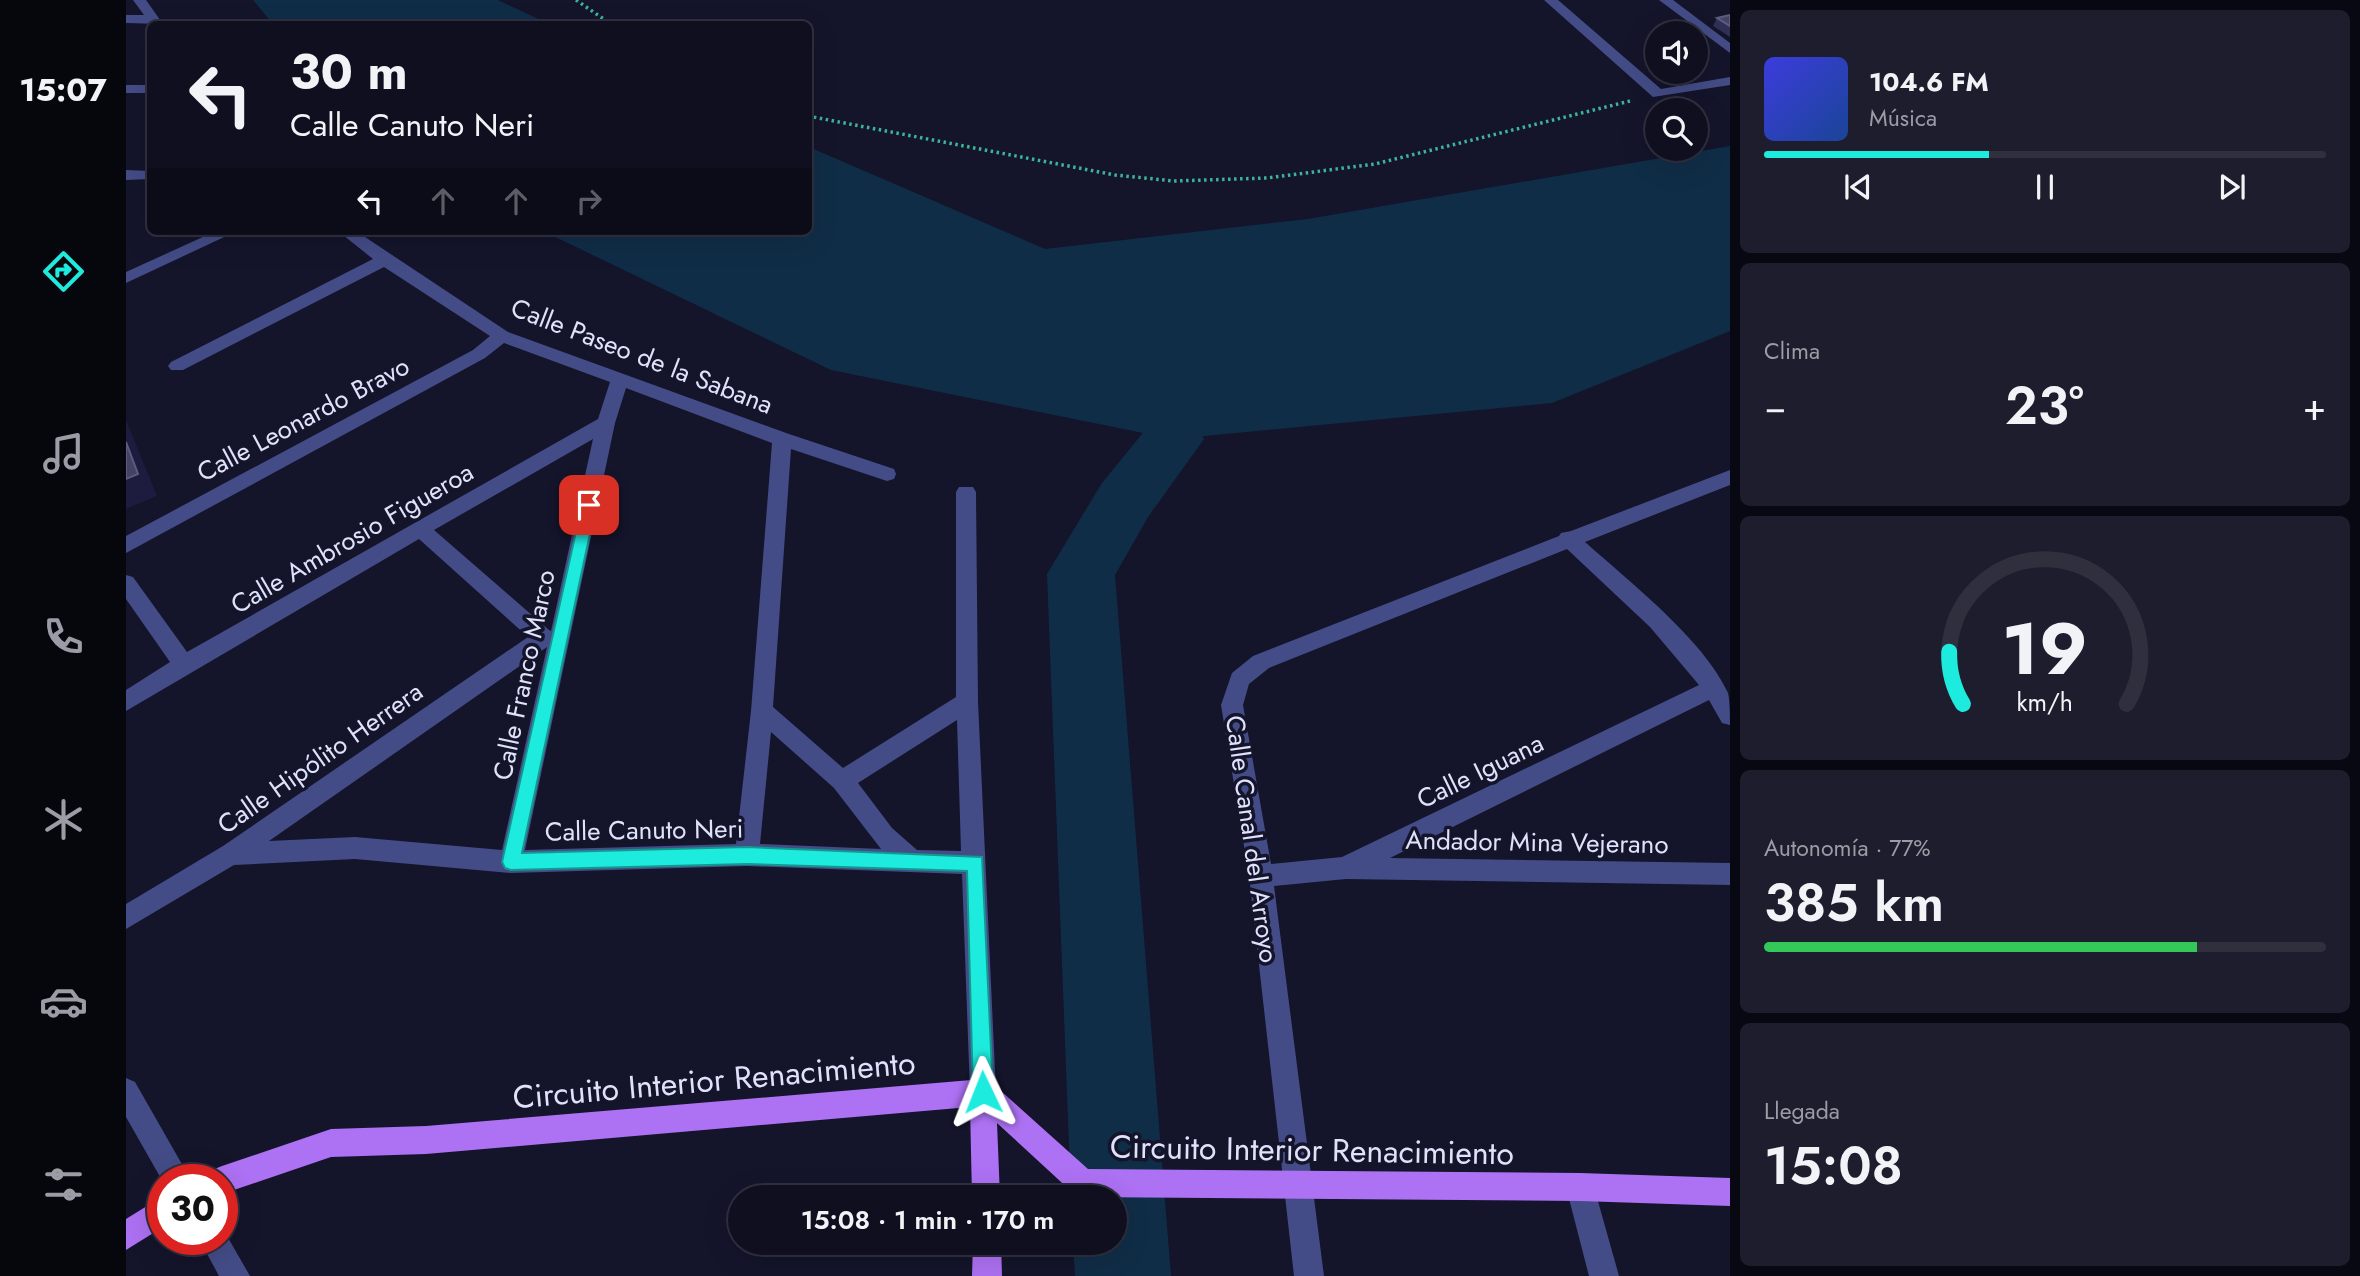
<!DOCTYPE html>
<html lang="es">
<head>
<meta charset="utf-8">
<style>
	:root { --surface:#0f0f20; --page:#1d1d2d; --text:#f1f3f6; --muted:#9b9ca5; --line:#2f2f3e; --accent:#1debde }
	body { margin:0; font-family:Jost,sans-serif; background:var(--page); color:var(--text); height:100vh; display:flex; flex-direction:column; font-size:26px; white-space:nowrap }
	* { box-sizing:border-box; margin:0 }
	p { font-size:23px; color:var(--muted) }
	.icon { flex:none; width:38px; height:38px; fill:none; stroke:currentColor; stroke-width:2; stroke-linecap:round; stroke-linejoin:round }
	.map { position:relative; flex:1; overflow:hidden }
	.side { display:flex; flex-direction:column; gap:10px; padding:10px; background:#080812; width:630px }
	.side>* { flex:none }
	.hud { position:absolute; left:21px; top:21px; width:665px; height:214px; border-radius:10px; box-shadow:0 7px 28px #0002,0 0 0 2px var(--line); background:#0f0f20; color:var(--text); overflow:hidden }
	.controls { position:absolute; left:1519px; top:21px; display:grid; gap:14px }
	.controls a { display:grid; place-items:center; width:63px; height:63px; border-radius:50%; background:var(--surface); box-shadow:0 7px 28px #0002,0 0 0 2px var(--line); font-size:35px }
	.speed { position:absolute; left:21px; top:1164px; display:flex; gap:14px; font-size:35px; font-weight:700; text-align:center }
	.speed>* { display:grid; place-content:center; width:91px; height:91px; border-radius:50%; background:var(--surface); box-shadow:0 7px 28px #0002,0 0 0 2px var(--line); line-height:1 }
	.speed .limit { border:10px solid #d22; background:#fff; color:#111 }
	.pin { position:absolute; display:grid; place-items:center; width:60px; height:60px; color:#fff; margin:-30px; border-radius:14px; box-shadow:0 4px 10px #0006 }
	.me { position:absolute; width:77px; margin:-38px; rotate:358deg; stroke-linejoin:round; filter:drop-shadow(0 0 5px #0008) }
	.turn { display:flex; align-items:center; gap:24px; height:147px; padding:0 28px; font-size:32px }
	.turn .icon { width:91px; height:91px; stroke-width:2.5 }
	.turn b { display:block; font-size:49px; line-height:60px }
	.lanes { display:flex; align-items:center; height:66px; padding:0 28px; background:#0003; justify-content:center; gap:35px; direction:ltr }
	.lanes .off { opacity:.35 }
	.big { font-size:52px; font-weight:600; line-height:1.1 }
	.side .card { flex:1; display:flex; flex-direction:column; justify-content:center; gap:10px; min-width:0; padding:0 24px; border-radius:10px; background:var(--page) }
	.side .dial { align-items:center; gap:0 }
	.dial svg { height:182px; overflow:visible; fill:none; stroke:var(--line); stroke-width:7; stroke-linecap:round; text-anchor:middle }
	.dial text { fill:var(--text); stroke:none }
	.song { display:flex; align-items:center; gap:21px }
	.cover { width:84px; height:84px; border-radius:10px; background:linear-gradient(135deg,hsl(240 70% 55%),hsl(220 70% 35%)) }
	.played { height:7px; border-radius:4px; background:linear-gradient(90deg,var(--accent) 40%,var(--line) 40%) }
	.keys { display:flex; justify-content:space-around; direction:ltr }
	.heat { display:flex; justify-content:space-between; align-items:center; font-size:38px; direction:ltr }
	.charge { height:10px; border-radius:5px; background:linear-gradient(90deg,#34c759 77%,var(--line) 0) }
	.trip { position:absolute; left:602px; top:1185px; width:399px; height:70px; border-radius:35px; background:var(--surface); box-shadow:0 7px 28px #0002,0 0 0 2px var(--line); font-weight:600; line-height:70px; text-align:center }
	main { display:flex; flex:1; min-height:0 }
	.tab-bar { display:flex; flex-direction:column; width:126px; justify-content:space-around; align-items:center; background:#06060d; color:var(--muted) }
	.tab-bar .icon { width:49px; height:49px }
	.tab-bar .on { color:var(--accent) }
	.tab-bar b { font-size:32px; color:var(--text) }
	.map>svg:first-child { display:block }
</style>
</head>
<body>
<main>
<nav class="tab-bar">
<b>15:07</b>
<svg class="icon on" aria-label="directions" viewBox="0 0 24 24"><path d="M12 3l9 9-9 9-9-9zM9 14v-3h6M13 9l2 2-2 2"/></svg>
<svg class="icon" aria-label="music" viewBox="0 0 24 24"><path d="M9 18V5l10-2v13"/><circle cx="6" cy="18" r="3"/><circle cx="16" cy="16" r="3"/></svg>
<svg class="icon" aria-label="phone" viewBox="0 0 24 24"><path d="M5 4h4l2 5-3 2q2 4 5 5l2-3 5 2v4C11 20 4 13 5 4z"/></svg>
<svg class="icon" aria-label="climate" viewBox="0 0 24 24"><path d="M12 3v18M4 7l16 10M4 17L20 7"/></svg>
<svg class="icon" aria-label="car" viewBox="0 0 24 24"><path d="M5 17H2v-5l4-1 3-4h7l3 4 3 1v5h-3M9 17h6M6 11h13"/><circle cx="7" cy="17" r="2"/><circle cx="17" cy="17" r="2"/></svg>
<svg class="icon" aria-label="filters" viewBox="0 0 24 24"><path d="M4 7h16M4 17h16"/><circle cx="9" cy="7" r="2"/><circle cx="15" cy="17" r="2"/></svg>
</nav>
<div class="map">
<svg width="1604" height="1276" viewBox="0 0 1604 1276">
	<rect width="100%" height="100%" fill="#14142b"/>
	<g fill="#102d47">
		<path d="M127,0H372L423,24H147Z"/>
		<path d="M1604,146V331L1426,403L1047,439L705,370L417,231H682L683,147L919,249L1182,219Z"/>
	</g>
	<g fill="none" stroke-linecap="round" stroke-linejoin="round">
		<path fill="#102d47" fill-rule="evenodd" d="M1047,417L1069,423L1078,439L1022,517L989,575L1045,1276H949L947,1242H989V1197H945L921,574L976,483L1025,423Z"/>
		<g stroke="#3cb499" stroke-width="3.5" stroke-dasharray="2.5 3.5" stroke-linecap="butt">
			<path d="M450,0L485,24"/>
			<path d="M682,116L989,175L1048,181L1141,178L1249,164L1504,101"/>
		</g>
		<g fill="#434c86" fill-rule="evenodd">
			<path d="M7,0H20L37,24L0,23V15H18Z"/>
			<path d="M1418,0H1432L1535,89L1604,77V85L1527,97Z"/>
			<path d="M1533,0H1547L1604,43V53Z"/>
			<rect x="0" y="85" width="24" height="8"/>
			<path d="M0,170L24,171V179L0,180Z"/>
			<path d="M90,231H111L0,283V272Z"/>
			<path d="M212,231H230L382,332L663,434L768,469L770,474L768,479L761,481L665,449L647,707L717,768L830,697V492L833,487H847L850,492L852,702L870,1092L866,1101L857,1105L848,1101L844,1092L836,874L621,866L385,873L229,859L108,865L0,929V904L97,846L402,637L293,539L0,711V690L44,662L0,599V575L7,577L61,652L472,419L484,382L378,343L359,358L0,553V536L347,350L364,336L258,267L57,370H45L42,366L45,362L247,259ZM500,388L646,443L625,711L610,844L399,850L489,423ZM467,439L425,631L423,630L308,530ZM421,647L376,850L229,837L143,841ZM831,720L835,851L791,850L766,828L732,783ZM645,732L708,788L755,849L634,844Z"/>
			<path d="M1604,470V485L1459,542C1504,582 1579,641 1602,693C1604,702 1604,716 1604,725L1596,723L1583,700L1264,858L1604,863V885L1220,879L1148,886L1198,1276H1168L1123,876L1095,705L1106,673L1127,656L1433,536L1435,533L1445,531ZM1441,549L1524,627L1573,685L1216,857L1145,864L1117,705L1123,684L1143,668Z"/>
			<path d="M0,1078L9,1082L65,1180H37V1182L0,1117Z"/>
			<path d="M1454,1173L1464,1177L1468,1187L1493,1276H1463L1440,1187L1444,1177Z"/>
			<path d="M97,1229L124,1276H93L73,1239H96Z"/>
		</g>
		<g fill="#ad71f3" fill-rule="evenodd">
			<path d="M857,1079L866,1083L962,1169L1454,1173L1604,1178V1206L1454,1201L957,1197L947,1193L871,1123L874,1197H846L844,1107L300,1154L205,1157L96,1194V1180H82L86,1170L96,1166L205,1129L300,1126Z"/>
			<path d="M37,1196V1227L0,1250V1219Z"/>
			<path d="M847,1242H875L876,1276H846Z"/>
		</g>
	</g>
	<path fill="#302f56" d="M1604,15V37L1587,26L1591,18Z"/>
	<path fill="#1d1c3e" d="M0,420L31,496L0,509Z"/>
	<g fill="#434368" stroke="#5c5c7f" stroke-width="2">
		<path d="M1604,15V26L1591,18Z"/>
		<path d="M0,442L12,474L0,479Z"/>
	</g>
	<path fill="#1debde" stroke="#139990" stroke-width="2" d="M463,499L470,505L396,853L621,847L856,857L867,1092L864,1099L857,1102L850,1099L847,1092L841,871L621,864L385,870L379,868L376,862L456,505Z"/>
	<g text-anchor="middle" stroke-width="7" stroke-linejoin="round" paint-order="stroke">
		<g font-size="26" fill="#e0e2fc" stroke="#14142b">
			<text transform="translate(516 356) rotate(21)" y="9">Calle Paseo de la Sabana</text>
			<text transform="translate(177 419) rotate(-28)" y="9">Calle Leonardo Bravo</text>
			<text transform="translate(226 538) rotate(-30)" y="9">Calle Ambrosio Figueroa</text>
			<text transform="translate(398 675) rotate(-78)" y="9">Calle Franco Marco</text>
			<text transform="translate(194 758) rotate(-35)" y="9">Calle Hipólito Herrera</text>
			<text transform="translate(1354 771) rotate(-26)" y="9">Calle Iguana</text>
			<text transform="translate(518 830) rotate(-1)" y="9">Calle Canuto Neri</text>
			<text transform="translate(1126 839) rotate(82)" y="9">Calle Canal del Arroyo</text>
			<text transform="translate(1411 842) rotate(1)" y="9">Andador Mina Vejerano</text>
		</g>
		<g font-size="32" fill="#e0e2fc" stroke="#14142b">
			<text transform="translate(588 1080) rotate(-5)" y="11">Circuito Interior Renacimiento</text>
			<text transform="translate(1186 1150) rotate(1)" y="11">Circuito Interior Renacimiento</text>
		</g>
	</g>
</svg>
<div class="controls">
<a><svg class="icon" aria-label="sound" viewBox="0 0 24 24"><path d="M4 9h4l5-4v14l-5-4H4zM17 9q2 3 0 6"/></svg></a>
<a><svg class="icon" aria-label="search" viewBox="0 0 24 24"><circle cx="10" cy="10" r="6"/><path d="M15 15l6 6"/></svg></a>
</div>
<div class="speed"><div class="limit">30</div></div>
<div class="pin" style="left:463px;top:505px;background:#d93025"><svg class="icon" aria-label="arrive" viewBox="0 0 24 24"><path d="M6 21V4h12l-3 4 3 4H6"/></svg></div>
<svg class="me" style="left:857px;top:1092px" viewBox="-20 -20 40 40"><path d="M0-17L14 15 0 8-14 15z" fill="#1debde" stroke="#fff" stroke-width="4"/></svg>
<div class="trip">15:08 · 1 min · 170 m</div>
<div class="hud">
<div class="turn"><svg class="icon" aria-label="left" viewBox="0 0 24 24"><path d="M17 20v-9H6M10 6l-5 5 5 5"/></svg><div><b>30 m</b>Calle Canuto Neri</div></div>
<div class="lanes"><svg class="icon" aria-label="left" viewBox="0 0 24 24"><path d="M17 20v-9H6M10 6l-5 5 5 5"/></svg><svg class="icon off" aria-label="ahead" viewBox="0 0 24 24"><path d="M12 20V5M6 11l6-6 6 6"/></svg><svg class="icon off" aria-label="ahead" viewBox="0 0 24 24"><path d="M12 20V5M6 11l6-6 6 6"/></svg><svg class="icon off" aria-label="right" viewBox="0 0 24 24"><path d="M7 20v-9h11M14 6l5 5-5 5"/></svg></div>
</div>
</div>
<section class="side">
<div class="card">
<div class="song"><i class="cover"></i><div><b>104.6 FM</b><p>Música</p></div></div>
<div class="played"></div>
<div class="keys"><svg class="icon" aria-label="previous" viewBox="0 0 24 24"><path d="M18 5L8 12l10 7zM5 5v14"/></svg><svg class="icon" aria-label="pause" viewBox="0 0 24 24"><path d="M8 5v14M16 5v14"/></svg><svg class="icon" aria-label="next" viewBox="0 0 24 24"><path d="M6 5l10 7-10 7zM19 5v14"/></svg></div>
</div>
<div class="card"><p>Clima</p>
<div class="heat"><a>−</a><b class="big">23°</b><a>+</a></div>
</div>
<div class="card dial"><svg viewBox="0 0 100 80">
<path d="M14 69A42 42 0 1 1 86 69"/>
<path d="M14 69A42 42 0 0 1 8 46" stroke="#1debde"/>
<text x="50" y="56" font-size="32" font-weight="700">19</text>
<text x="50" y="72" font-size="11">km/h</text>
</svg></div>
<div class="card"><p>Autonomía · 77%</p><b class="big">385 km</b><div class="charge"></div></div>
<div class="card"><p>Llegada</p><b class="big">15:08</b></div>
</section>
</main>
</body>
</html>
